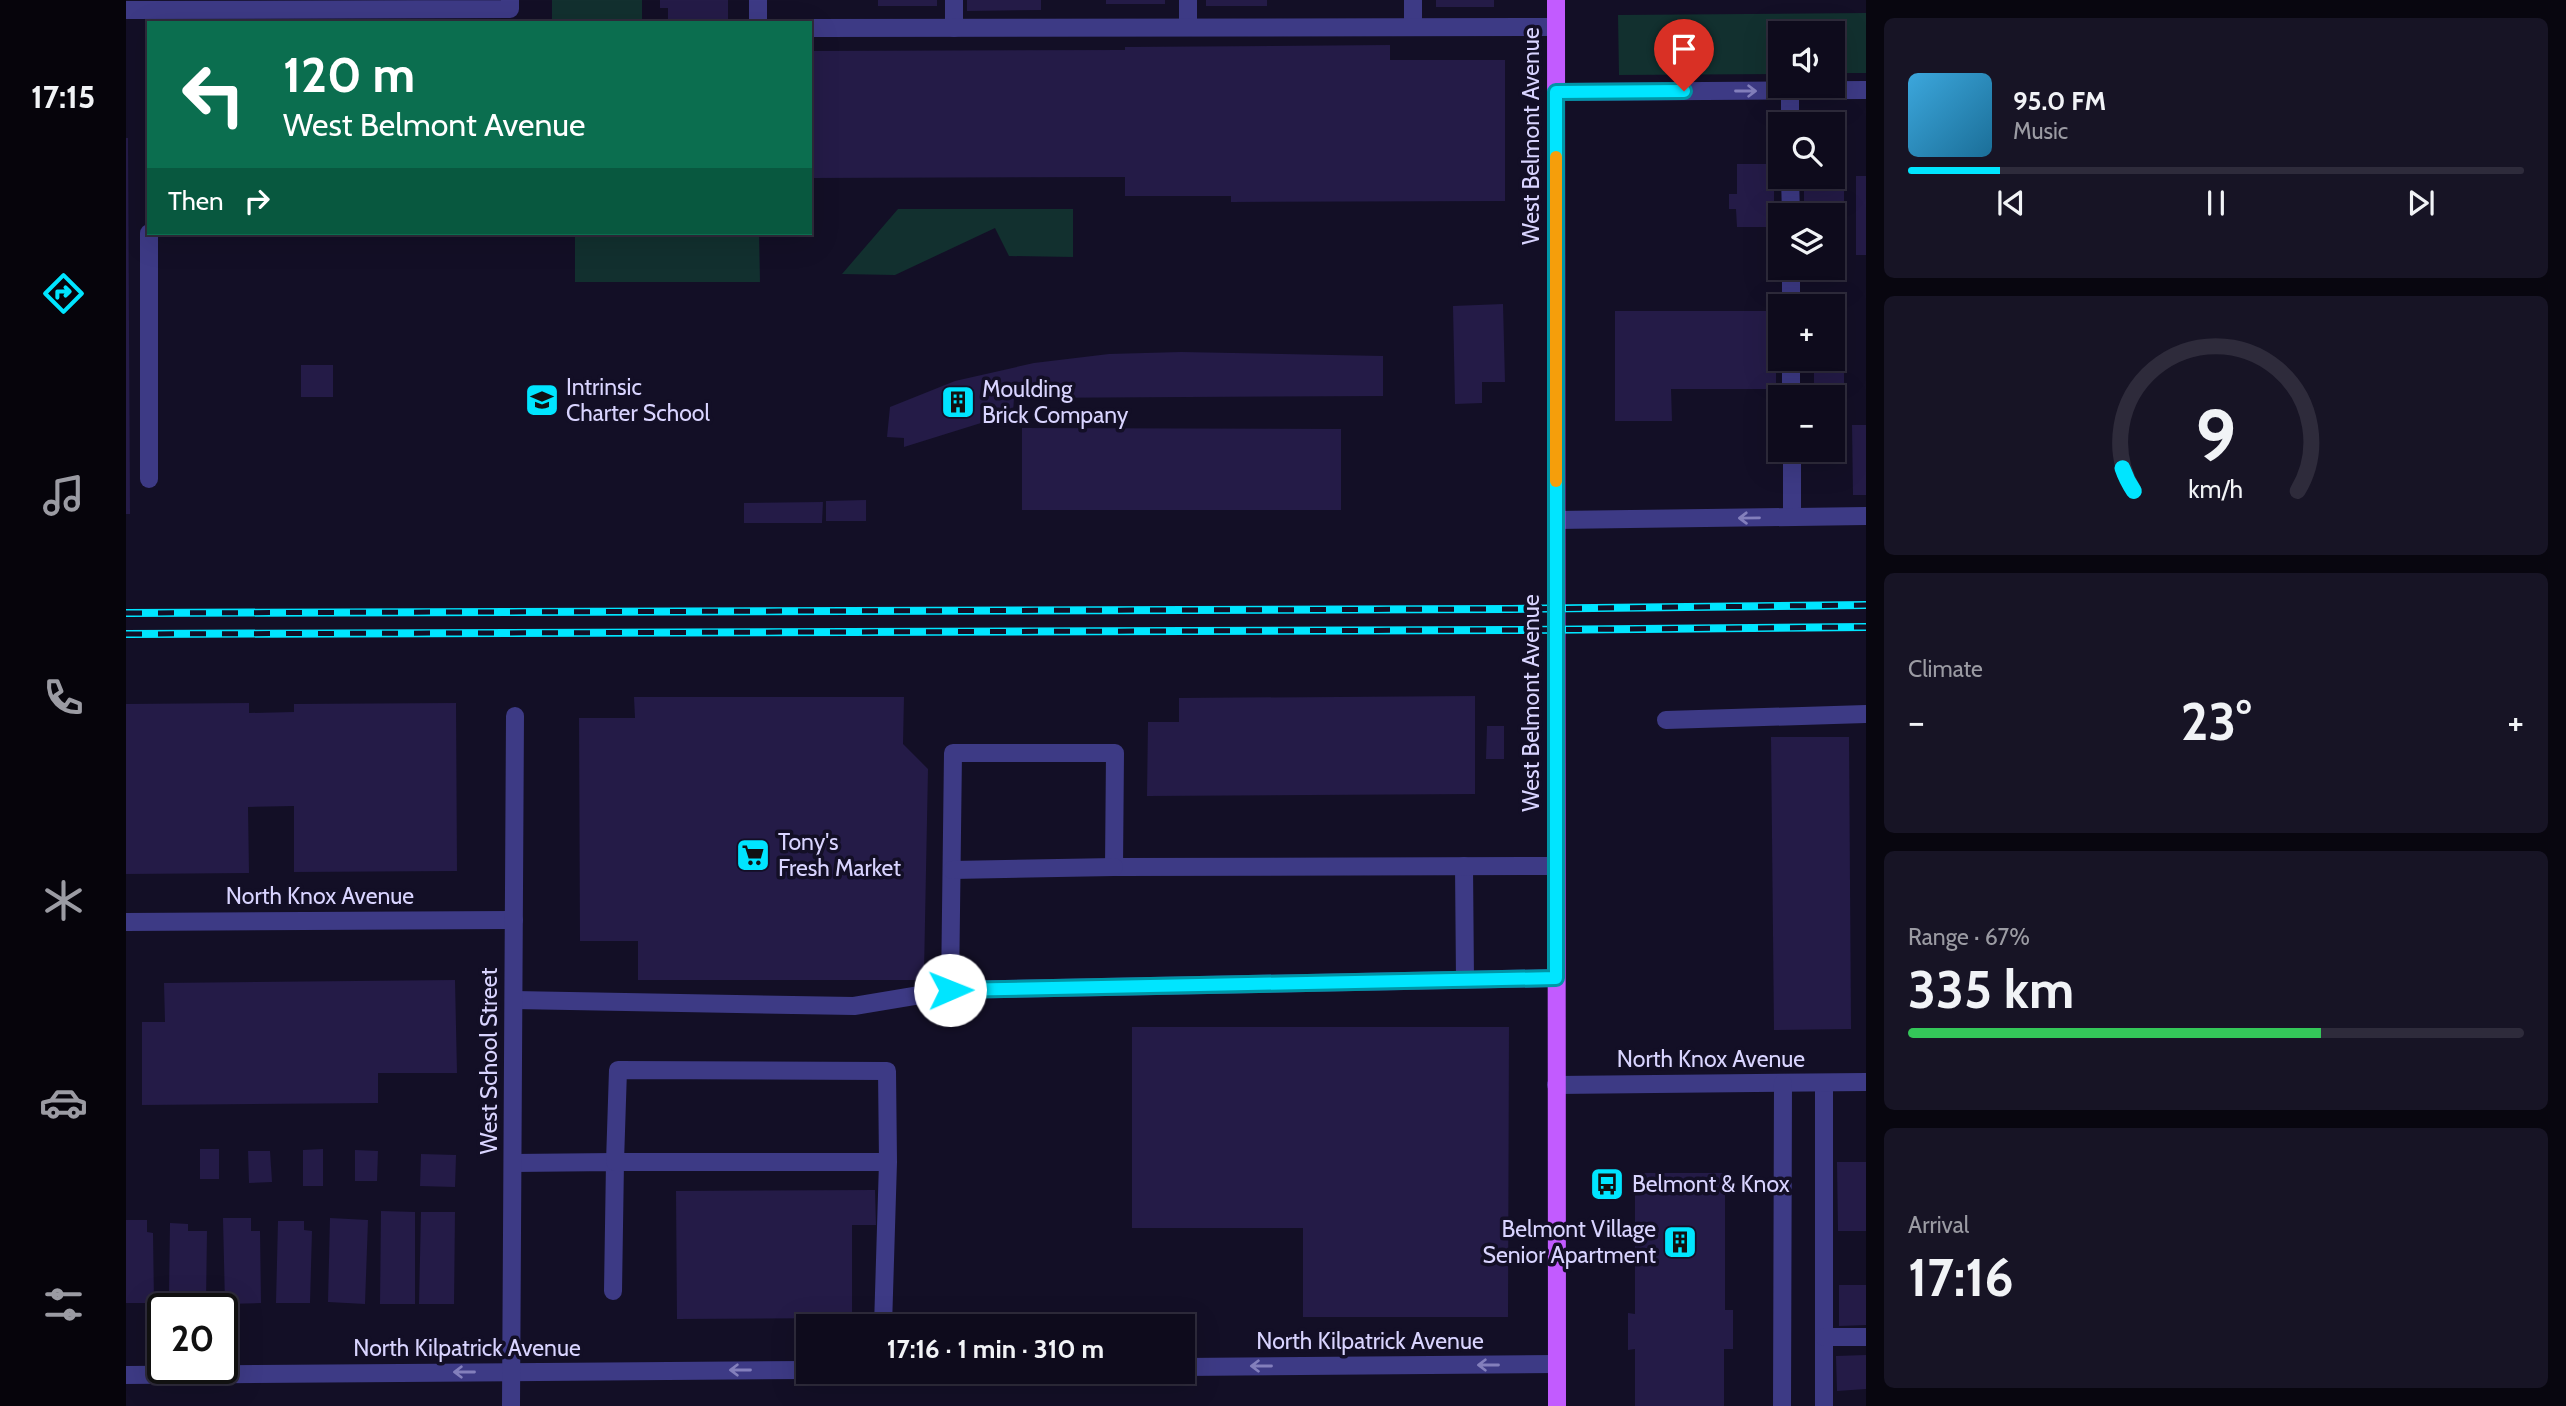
<!DOCTYPE html>
<html lang="en">
<head>
<meta charset="utf-8">
<style>
	:root { --surface:#0e0b1c; --page:#171425; --text:#f1f3f6; --muted:#9b9ba3; --line:#2e2b3b; --accent:#00e5ff }
	body { margin:0; font-family:Cabin,sans-serif; background:var(--page); color:var(--text); height:100vh; display:flex; flex-direction:column; font-size:26px; white-space:nowrap }
	* { box-sizing:border-box; margin:0 }
	p { font-size:23px; color:var(--muted) }
	.icon { flex:none; width:38px; height:38px; fill:none; stroke:currentColor; stroke-width:2; stroke-linecap:round; stroke-linejoin:round }
	.map { position:relative; flex:1; overflow:hidden }
	.drawer { display:flex; flex-direction:column; gap:18px; padding:18px; background:#08060f; width:700px }
	.drawer>* { flex:none }
	.hud { position:absolute; left:21px; top:21px; width:665px; height:214px; border-radius:0px; box-shadow:0 7px 28px #0002,0 0 0 2px var(--line); background:#0b6e4f; color:#fff; overflow:hidden }
	.buttons { position:absolute; left:1642px; top:21px; display:grid; gap:14px }
	.buttons a { display:grid; place-items:center; width:77px; height:77px; border-radius:0px; background:var(--surface); box-shadow:0 7px 28px #0002,0 0 0 2px var(--line); font-size:35px }
	.speed { position:absolute; left:21px; top:1293px; display:flex; gap:14px; font-size:35px; font-weight:700; text-align:center }
	.speed>* { display:grid; place-content:center; width:91px; height:91px; border-radius:50%; background:var(--surface); box-shadow:0 7px 28px #0002,0 0 0 2px var(--line); line-height:1 }
	.speed .limit { border:4px solid #111; border-radius:10px; background:#fff; color:#111 }
	.pin { position:absolute; display:grid; place-items:center; width:60px; height:60px; color:#fff; margin:-72px -30px; border-radius:50% 50% 50% 0; rotate:-45deg; box-shadow:0 0 7px #0007 }
	.pin .icon { rotate:45deg }
	.me { position:absolute; width:77px; margin:-38px; rotate:89deg; stroke-linejoin:round; filter:drop-shadow(0 0 5px #0008) }
	.turn { display:flex; align-items:center; gap:24px; height:147px; padding:0 21px; font-size:32px }
	.turn .icon { width:91px; height:91px; stroke-width:2.5 }
	.turn b { display:block; font-size:49px; line-height:60px }
	.then { display:flex; align-items:center; height:66px; padding:0 21px; background:#0003; gap:14px; font-size:26px }
	.big { font-size:52px; font-weight:700; line-height:1.1 }
	.drawer .card { flex:1; display:flex; flex-direction:column; justify-content:center; gap:10px; min-width:0; padding:0 24px; border-radius:10px; background:var(--page) }
	.drawer .dial { align-items:center; gap:0 }
	.dial svg { height:182px; overflow:visible; fill:none; stroke:var(--line); stroke-width:7; stroke-linecap:round; text-anchor:middle }
	.dial text { fill:var(--text); stroke:none }
	.song { display:flex; align-items:center; gap:21px }
	.cover { width:84px; height:84px; border-radius:10px; background:linear-gradient(135deg,hsl(200 70% 55%),hsl(200 70% 35%)) }
	.played { height:7px; border-radius:4px; background:linear-gradient(90deg,var(--accent) 15%,var(--line) 15%) }
	.keys { display:flex; justify-content:space-around; direction:ltr }
	.heat { display:flex; justify-content:space-between; align-items:center; font-size:38px; direction:ltr }
	.charge { height:10px; border-radius:5px; background:linear-gradient(90deg,#34c759 67%,var(--line) 0) }
	.trip { position:absolute; left:670px; top:1314px; width:399px; height:70px; border-radius:0px; background:var(--surface); box-shadow:0 7px 28px #0002,0 0 0 2px var(--line); font-weight:700; line-height:70px; text-align:center }
	main { display:flex; flex:1; min-height:0 }
	.tabs { display:flex; flex-direction:column; width:126px; justify-content:space-around; align-items:center; background:#06040b; color:var(--muted) }
	.tabs .icon { width:49px; height:49px }
	.tabs .active { color:var(--accent) }
	.tabs b { font-size:32px; color:var(--text) }
	.map>svg:first-child { display:block }
</style>
</head>
<body>
<main>
<nav class="tabs">
<b>17:15</b>
<svg class="icon active" aria-label="directions" viewBox="0 0 24 24"><path d="M12 3l9 9-9 9-9-9zM9 14v-3h6M13 9l2 2-2 2"/></svg>
<svg class="icon" aria-label="music" viewBox="0 0 24 24"><path d="M9 18V5l10-2v13"/><circle cx="6" cy="18" r="3"/><circle cx="16" cy="16" r="3"/></svg>
<svg class="icon" aria-label="phone" viewBox="0 0 24 24"><path d="M5 4h4l2 5-3 2q2 4 5 5l2-3 5 2v4C11 20 4 13 5 4z"/></svg>
<svg class="icon" aria-label="climate" viewBox="0 0 24 24"><path d="M12 3v18M4 7l16 10M4 17L20 7"/></svg>
<svg class="icon" aria-label="car" viewBox="0 0 24 24"><path d="M5 17H2v-5l4-1 3-4h7l3 4 3 1v5h-3M9 17h6M6 11h13"/><circle cx="7" cy="17" r="2"/><circle cx="17" cy="17" r="2"/></svg>
<svg class="icon" aria-label="filters" viewBox="0 0 24 24"><path d="M4 7h16M4 17h16"/><circle cx="9" cy="7" r="2"/><circle cx="15" cy="17" r="2"/></svg>
</nav>
<div class="map">
<svg width="1740" height="1406" viewBox="0 0 1740 1406">
	<rect width="100%" height="100%" fill="#130f26"/>
	<g fill="#12302f">
		<rect x="426" y="0" width="90" height="23"/>
		<path d="M1740,13V73H1706V33H1654V74L1493,75L1492,15Z"/>
		<path d="M772,209H947V257L883,256L869,228L769,275L716,274Z"/>
		<path d="M449,233H633L634,282H449Z"/>
	</g>
	<g fill="#241b47">
		<path d="M534,0H602V23L542,22V8H534Z"/>
		<rect x="752" y="0" width="59" height="6"/>
		<path d="M841,0H915V10L841,11Z"/>
		<rect x="980" y="0" width="59" height="4"/>
		<rect x="1080" y="0" width="61" height="6"/>
		<rect x="1310" y="0" width="58" height="7"/>
		<path d="M1264,45V60H1379V201L1105,202V196H999V177L684,178V51L999,50V47Z"/>
		<path d="M0,138H2L4,514H0Z"/>
		<path d="M1611,164H1648V227H1611L1610,209H1603V194H1611Z"/>
		<rect x="1730" y="176" width="10" height="79"/>
		<path d="M1678,177H1706L1705,180H1718V269H1706V215H1678Z"/>
		<path d="M1377,304L1379,382H1356V403L1329,404L1327,306Z"/>
		<path d="M1489,311H1650V389H1545L1546,421H1489Z"/>
		<path d="M1055,352L1257,356V396L888,398L887,413L778,447V438L761,437L764,407L829,381L908,363L983,354Z"/>
		<rect x="175" y="365" width="32" height="32"/>
		<path d="M1688,369L1718,370V400L1688,397Z"/>
		<path d="M1726,425H1740V495H1727Z"/>
		<path d="M896,428L1215,429V510H896Z"/>
		<path d="M740,500V521H700V501Z"/>
		<path d="M697,502L696,523H618V503Z"/>
		<path d="M1349,696V794L1021,796L1022,722H1053V698Z"/>
		<path d="M508,697H778L777,744L802,769L798,972L790,980H512V941H454L453,718H509Z"/>
		<path d="M123,703V713L168,712V704L330,703L331,871L168,872V806L122,807L123,873L0,874V704Z"/>
		<path d="M1361,726H1378V759H1360Z"/>
		<path d="M1645,737H1723L1725,1029L1648,1030Z"/>
		<path d="M329,980L331,1073H252V1103L16,1105V1022H39L38,983Z"/>
		<path d="M1006,1027H1383L1382,1317H1177V1228H1006Z"/>
		<rect x="74" y="1149" width="19" height="30"/>
		<path d="M197,1149V1186H177V1150Z"/>
		<path d="M229,1150L252,1151L251,1181H229Z"/>
		<path d="M122,1151H144L146,1182L123,1183Z"/>
		<path d="M295,1154L330,1155L329,1187L294,1186Z"/>
		<path d="M1711,1162H1740V1231H1712Z"/>
		<path d="M1509,1173H1599V1310H1607V1349H1598V1406H1509V1349L1502,1350V1313L1509,1314Z"/>
		<path d="M749,1190L750,1225H726V1318L551,1319L550,1191Z"/>
		<path d="M255,1211L289,1212V1304H254Z"/>
		<path d="M295,1212H329L328,1304H293Z"/>
		<path d="M97,1218H125V1231H134L135,1303L99,1304Z"/>
		<path d="M204,1218L242,1220L239,1304L202,1302Z"/>
		<path d="M0,1220H21V1232L27,1233L28,1303H0Z"/>
		<path d="M152,1221H178V1230L186,1231L184,1303H150Z"/>
		<path d="M44,1223L62,1224V1231H81L80,1303H47V1293H43Z"/>
		<path d="M1713,1285H1740V1325L1713,1326Z"/>
		<path d="M1740,1355V1389L1711,1391L1710,1356Z"/>
	</g>
	<g fill="none" stroke-linecap="round" stroke-linejoin="round">
		<g stroke="#3d3a85" stroke-width="18">
			<path d="M632,0V23"/>
			<path d="M828,0V28"/>
			<path d="M1062,0V27"/>
			<path d="M0,10L384,9V0"/>
			<path d="M1287,27V0"/>
			<path d="M684,28L1429,27"/>
			<path d="M1664,90V124"/>
			<path d="M1430,92L1740,90"/>
			<path d="M1664,177L1665,215"/>
			<path d="M1665,268V306"/>
			<path d="M1665,359V397"/>
			<path d="M1666,450V517"/>
			<path d="M23,479V233"/>
			<path d="M1430,520L1740,516"/>
			<path d="M1540,720L1740,714"/>
			<path d="M1338,866L1339,980"/>
			<path d="M1430,866L988,867L989,753H827L824,990L1430,978"/>
			<path d="M826,870L988,867"/>
			<path d="M0,922L388,920"/>
			<path d="M388,1000L728,1006L824,990"/>
			<path d="M1698,1083V1406"/>
			<path d="M1430,1085L1740,1082"/>
			<path d="M387,1163L489,1162L487,1291"/>
			<path d="M757,1326L762,1162H489L492,1070L761,1071L762,1162"/>
			<path d="M1698,1337H1740"/>
			<path d="M1057,1367L1430,1364"/>
			<path d="M0,1375L682,1370"/>
			<path d="M385,1406L389,716"/>
			<path d="M1656,1406L1657,1083"/>
		</g>
		<path stroke="#c25bff" stroke-width="18" d="M1430,0L1431,1406"/>
		<g stroke="#00e5ff" stroke-width="8">
			<g id="rail">
				<path d="M0,613L1385,609L1740,605"/>
				<path d="M0,634L1386,630L1740,627"/>
			</g>
		</g>
		<use href="#rail" stroke="#130f26" stroke-width="5" stroke-dasharray="16" stroke-linecap="butt"/>
	</g>
	<defs><path id="oneway-shaft" d="M-6 0H5M1.5-3L5.5 0L1.5 3" fill="none" stroke-width="1.6" stroke-linecap="round" stroke-linejoin="round" transform="scale(1.75)"/></defs>
	<g stroke="#837fbc">
		<use href="#oneway-shaft" transform="translate(1620 91)"/>
		<use href="#oneway-shaft" transform="translate(1623 518) rotate(179)"/>
		<use href="#oneway-shaft" transform="translate(1362 1365) rotate(180)"/>
		<use href="#oneway-shaft" transform="translate(1135 1366) rotate(180)"/>
		<use href="#oneway-shaft" transform="translate(614 1370) rotate(180)"/>
		<use href="#oneway-shaft" transform="translate(338 1372) rotate(180)"/>
	</g>
	<g fill="none" stroke-linecap="round" stroke-linejoin="round">
		<g stroke="#0095a6" stroke-width="18">
			<path id="route" d="M824,990L1430,978V92L1558,91"/>
		</g>
		<use href="#route" stroke="#00e5ff" stroke-width="12"/>
		<path stroke="#f59e0b" stroke-width="12" d="M1430,157V481"/>
	</g>
	<defs>
		<g id="school-square" transform="scale(1.75)"><rect x="-9" y="-9" width="18" height="18" rx="4" fill="#00e5ff" stroke="#130f26"/><path d="M0-5L7-2L0 1L-7-2ZM-4 1L0 2.5L4 1V4Q0 6-4 4Z" fill="#111"/></g>
		<g id="building-square" transform="scale(1.75)"><rect x="-9" y="-9" width="18" height="18" rx="4" fill="#00e5ff" stroke="#130f26"/><path d="M-4-6H4V6H1V3H-1V6H-4ZM-2.5-4.3h1.7v1.8h-1.7ZM.8-4.3h1.7v1.8H.8ZM-2.5-1h1.7V.8h-1.7ZM.8-1h1.7V.8H.8Z" fill="#111"/></g>
		<g id="supermarket-square" transform="scale(1.75)"><rect x="-9" y="-9" width="18" height="18" rx="4" fill="#00e5ff" stroke="#130f26"/><path d="M-6-5.5h2.5l.6 2H6L4.5 2H-2.5L-4.4-4H-6ZM-1.5 3.2a1.3 1.3 0 1 0 .1 0ZM3 3.2a1.3 1.3 0 1 0 .1 0Z" fill="#111"/></g>
		<g id="bus-square" transform="scale(1.75)"><rect x="-9" y="-9" width="18" height="18" rx="4" fill="#00e5ff" stroke="#130f26"/><path d="M-5-6H5V4H4V6H2V4H-2V6H-4V4H-5ZM-3.5-4V0h7V-4ZM-3.5 1.2v1.5H-2V1.2ZM2 1.2v1.5H3.5V1.2Z" fill="#111"/></g>
	</defs>
	<g fill-rule="evenodd">
		<use href="#school-square" x="416" y="400"/>
		<use href="#building-square" x="832" y="402"/>
		<use href="#supermarket-square" x="627" y="855"/>
		<use href="#bus-square" x="1481" y="1184"/>
		<use href="#building-square" x="1554" y="1242"/>
	</g>
	<g text-anchor="middle" stroke-width="7" stroke-linejoin="round" paint-order="stroke">
		<g font-size="23" fill="#d9d4ff" stroke="#130f26">
			<text transform="translate(1405 136) rotate(-90)" y="8">West Belmont Avenue</text>
			<text transform="translate(1405 703) rotate(-90)" y="8">West Belmont Avenue</text>
			<text x="194" y="904">North Knox Avenue</text>
			<text x="1585" y="1067">North Knox Avenue</text>
			<text transform="translate(363 1061) rotate(-90)" y="8">West School Street</text>
			<text x="1244" y="1349">North Kilpatrick Avenue</text>
			<text x="341" y="1356">North Kilpatrick Avenue</text>
		</g>
		<g font-size="23" fill="#d9d4ff" stroke="#130f26" text-anchor="start">
			<text x="440" y="395">Intrinsic<tspan x="440" dy="26">Charter School</tspan></text>
			<text x="856" y="397">Moulding<tspan x="856" dy="26">Brick Company</tspan></text>
			<text x="652" y="850">Tony's<tspan x="652" dy="26">Fresh Market</tspan></text>
			<text x="1506" y="1192">Belmont &amp; Knox</text>
			<text x="1530" y="1237" text-anchor="end">Belmont Village<tspan x="1530" dy="26">Senior Apartment</tspan></text>
		</g>
	</g>
</svg>
<div class="buttons">
<a><svg class="icon" aria-label="sound" viewBox="0 0 24 24"><path d="M4 9h4l5-4v14l-5-4H4zM17 9q2 3 0 6"/></svg></a>
<a><svg class="icon" aria-label="search" viewBox="0 0 24 24"><circle cx="10" cy="10" r="6"/><path d="M15 15l6 6"/></svg></a>
<a><svg class="icon" aria-label="layers" viewBox="0 0 24 24"><path d="M12 4l9 5-9 5-9-5zM3 14l9 5 9-5"/></svg></a>
<a>+</a>
<a>−</a>
</div>
<div class="speed"><div class="limit">20</div></div>
<div class="pin" style="left:1558px;top:91px;background:#d93025"><svg class="icon" aria-label="arrive" viewBox="0 0 24 24"><path d="M6 21V4h12l-3 4 3 4H6"/></svg></div>
<svg class="me" style="left:824px;top:990px" viewBox="-20 -20 40 40"><circle r="19" fill="#fff"/><path d="M0-13L10 11 0 6-10 11z" fill="#00e5ff"/></svg>
<div class="trip">17:16 · 1 min · 310 m</div>
<div class="hud">
<div class="turn"><svg class="icon" aria-label="left" viewBox="0 0 24 24"><path d="M17 20v-9H6M10 6l-5 5 5 5"/></svg><div><b>120 m</b>West Belmont Avenue</div></div>
<div class="then">Then<svg class="icon" aria-label="right" viewBox="0 0 24 24"><path d="M7 20v-9h11M14 6l5 5-5 5"/></svg></div>
</div>
</div>
<section class="drawer">
<div class="card">
<div class="song"><i class="cover"></i><div><b>95.0 FM</b><p>Music</p></div></div>
<div class="played"></div>
<div class="keys"><svg class="icon" aria-label="previous" viewBox="0 0 24 24"><path d="M18 5L8 12l10 7zM5 5v14"/></svg><svg class="icon" aria-label="pause" viewBox="0 0 24 24"><path d="M8 5v14M16 5v14"/></svg><svg class="icon" aria-label="next" viewBox="0 0 24 24"><path d="M6 5l10 7-10 7zM19 5v14"/></svg></div>
</div>
<div class="card dial"><svg viewBox="0 0 100 80">
<path d="M14 69A42 42 0 1 1 86 69"/>
<path d="M14 69A42 42 0 0 1 9 59" stroke="#00e5ff"/>
<text x="50" y="56" font-size="32" font-weight="700">9</text>
<text x="50" y="72" font-size="11">km/h</text>
</svg></div>
<div class="card"><p>Climate</p>
<div class="heat"><a>−</a><b class="big">23°</b><a>+</a></div>
</div>
<div class="card"><p>Range · 67%</p><b class="big">335 km</b><div class="charge"></div></div>
<div class="card"><p>Arrival</p><b class="big">17:16</b></div>
</section>
</main>
</body>
</html>
